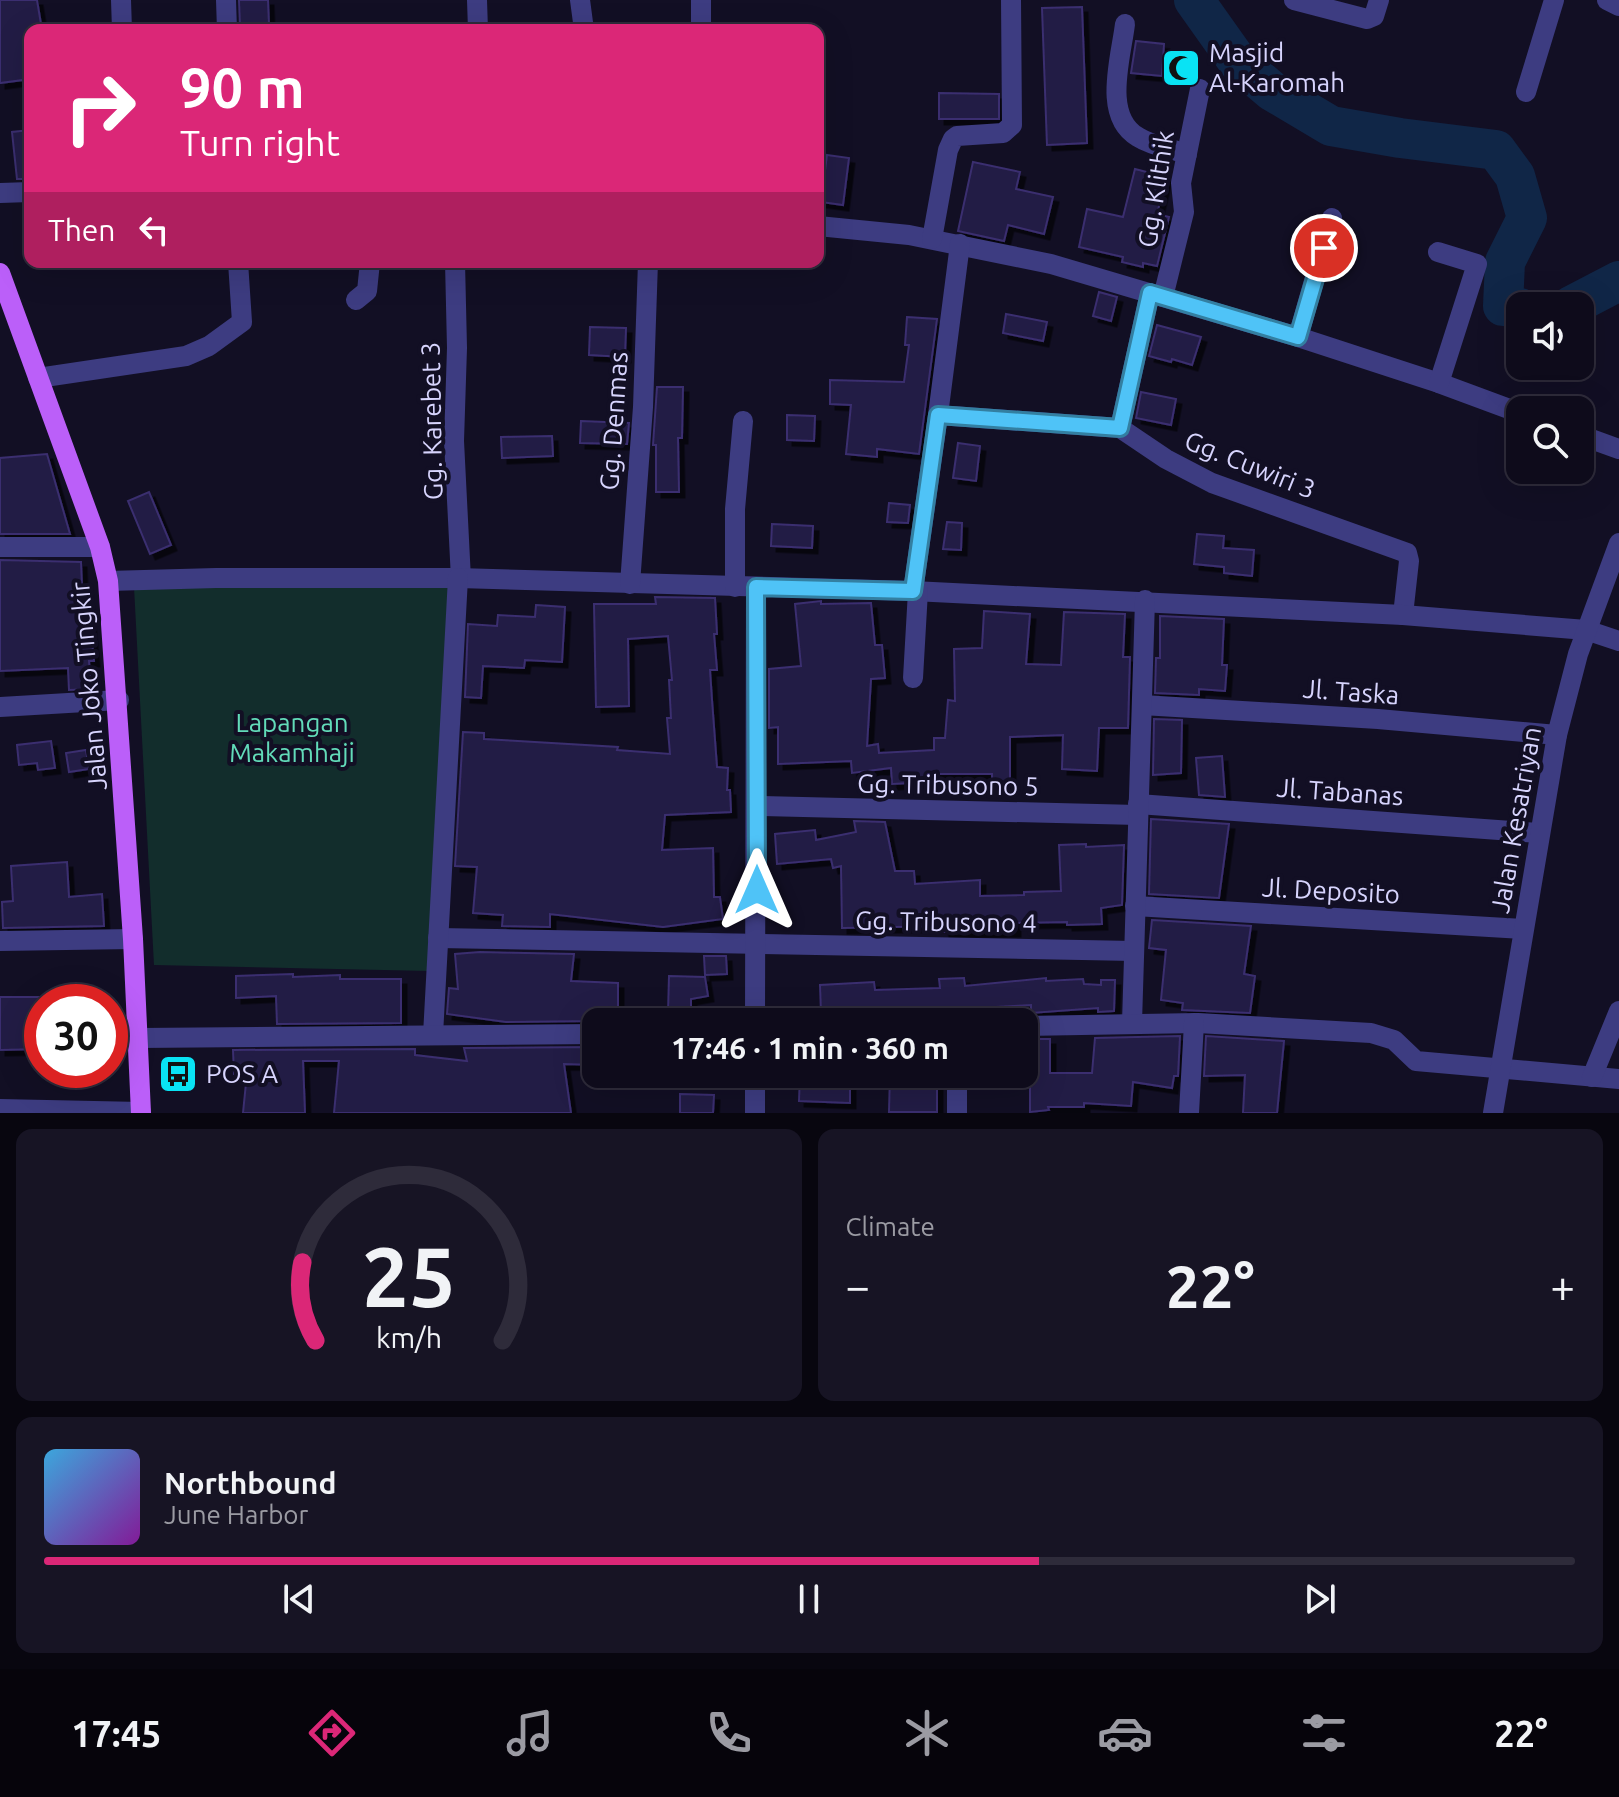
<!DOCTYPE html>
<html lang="en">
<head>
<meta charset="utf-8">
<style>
	:root { --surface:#0e0b1b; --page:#171424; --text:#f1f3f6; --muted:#9b9ba3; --line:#2e2b3a; --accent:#db2777 }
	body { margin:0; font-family:Ubuntu,sans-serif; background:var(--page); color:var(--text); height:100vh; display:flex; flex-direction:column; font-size:30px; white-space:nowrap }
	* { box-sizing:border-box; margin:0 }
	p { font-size:26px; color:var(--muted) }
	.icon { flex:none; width:44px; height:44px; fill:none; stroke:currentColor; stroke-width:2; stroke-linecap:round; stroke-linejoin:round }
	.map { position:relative; height:1113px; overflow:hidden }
	.panel { display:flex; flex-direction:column; gap:16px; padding:16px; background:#08060f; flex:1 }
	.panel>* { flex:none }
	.guide { position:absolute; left:24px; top:24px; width:800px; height:244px; border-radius:16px; box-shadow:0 8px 32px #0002,0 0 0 2px var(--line); background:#db2777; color:#fff; overflow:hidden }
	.tools { position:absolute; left:1506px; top:292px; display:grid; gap:16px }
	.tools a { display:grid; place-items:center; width:88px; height:88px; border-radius:16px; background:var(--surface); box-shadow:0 8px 32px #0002,0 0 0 2px var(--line); font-size:40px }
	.speed { position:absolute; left:24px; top:984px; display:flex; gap:16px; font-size:40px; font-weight:700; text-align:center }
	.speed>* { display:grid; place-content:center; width:104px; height:104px; border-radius:50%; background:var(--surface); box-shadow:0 8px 32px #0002,0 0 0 2px var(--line); line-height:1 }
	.speed .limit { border:12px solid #d22; background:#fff; color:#111 }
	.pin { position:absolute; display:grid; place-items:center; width:68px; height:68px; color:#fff; margin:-34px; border:4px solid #fff; border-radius:50%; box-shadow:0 2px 8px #0007 }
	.me { position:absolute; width:88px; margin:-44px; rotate:0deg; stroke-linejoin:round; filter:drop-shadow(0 0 6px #0008) }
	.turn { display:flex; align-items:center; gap:28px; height:168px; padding:0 24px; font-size:36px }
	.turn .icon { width:104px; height:104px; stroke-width:2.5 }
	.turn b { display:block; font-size:56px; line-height:68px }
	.then { display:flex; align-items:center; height:76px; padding:0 24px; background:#0003; gap:16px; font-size:30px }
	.big { font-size:60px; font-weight:700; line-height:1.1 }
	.panel .widget { flex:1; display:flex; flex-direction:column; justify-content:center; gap:12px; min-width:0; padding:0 28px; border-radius:16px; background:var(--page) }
	.panel .dial { align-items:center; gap:0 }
	.dial svg { height:208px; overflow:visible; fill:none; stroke:var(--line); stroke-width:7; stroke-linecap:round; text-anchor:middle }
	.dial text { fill:var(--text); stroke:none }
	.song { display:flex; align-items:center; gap:24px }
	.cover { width:96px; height:96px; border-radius:12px; background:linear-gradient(135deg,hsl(200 70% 55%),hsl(290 70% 35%)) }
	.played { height:8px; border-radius:4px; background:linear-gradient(90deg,var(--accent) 65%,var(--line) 65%) }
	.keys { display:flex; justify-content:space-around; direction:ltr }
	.heat { display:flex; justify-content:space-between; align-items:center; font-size:44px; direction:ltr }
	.panel .tiles { flex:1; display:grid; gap:16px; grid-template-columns:1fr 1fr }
	.widget:last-child { grid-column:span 2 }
	.trip { position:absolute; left:582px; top:1008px; width:456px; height:80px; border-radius:16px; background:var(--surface); box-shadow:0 8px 32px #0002,0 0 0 2px var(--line); font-weight:700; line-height:80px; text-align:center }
	.dock { display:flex; height:128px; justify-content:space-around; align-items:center; background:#06040b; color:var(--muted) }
	.dock .icon { width:56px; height:56px }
	.dock .current { color:var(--accent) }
	.dock b { font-size:36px; color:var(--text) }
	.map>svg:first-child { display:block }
</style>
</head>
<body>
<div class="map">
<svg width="1619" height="1113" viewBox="0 0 1619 1113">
	<defs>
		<filter id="shadow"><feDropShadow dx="5.5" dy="5.5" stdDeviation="0" flood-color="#0009"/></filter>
	</defs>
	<rect width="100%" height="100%" fill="#120f24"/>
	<path fill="#122d2c" d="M134,587L450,588L430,971L154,965Z"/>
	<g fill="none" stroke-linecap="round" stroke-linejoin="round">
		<g stroke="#102647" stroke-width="40">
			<path d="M1194,0L1238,62L1272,91L1331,126L1400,138L1496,150L1515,176L1527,218L1505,262L1503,306L1520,308"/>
			<path d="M1571,306L1619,281"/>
		</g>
	</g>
	<g fill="#231c44" stroke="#3a2f6f" stroke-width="2" filter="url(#shadow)">
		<path d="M0,0H37L42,30H30V79L0,83Z"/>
		<path d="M239,0H268L269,25L240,26Z"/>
		<path d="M1082,7L1087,143L1047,145L1042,8Z"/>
		<path d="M1136,41L1164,44L1162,76L1131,73Z"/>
		<path d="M939,93L999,94V119H939Z"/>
		<path d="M30,130V179H17L12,132Z"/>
		<path d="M827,155L849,158L843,205L821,202Z"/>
		<path d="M973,162L1020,172L1016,189L1053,197L1044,234L1008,225L1004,241L958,231Z"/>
		<path d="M1135,169L1166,177L1157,214L1169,217L1157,266L1143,263V267L1122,262L1123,257L1079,247L1087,209L1123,217Z"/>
		<path d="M1099,292L1117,297L1111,321L1093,316Z"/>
		<path d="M1006,314L1047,322L1043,341L1003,333Z"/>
		<path d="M907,317L937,319L919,454L877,449V457L846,454L851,405L830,404V380L904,382L909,345H905Z"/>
		<path d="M1157,325L1201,337L1192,365L1172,359L1171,362L1149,356Z"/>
		<path d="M590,327L626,328L625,357L589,355Z"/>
		<path d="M657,387H683L682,438H678L679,492H656V445H653Z"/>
		<path d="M1141,392L1176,399L1171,425L1136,418Z"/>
		<path d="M787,415L815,416L814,441L787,440Z"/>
		<path d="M581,421L629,423L627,444L580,443Z"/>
		<path d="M552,436L553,456L502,458L501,437Z"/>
		<path d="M958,443L980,446L976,481L953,478Z"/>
		<path d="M47,454L70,534H0V458Z"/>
		<path d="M149,492L171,545L150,554L128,501Z"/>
		<path d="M889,503L910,505L908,523L887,522Z"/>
		<path d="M947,522L962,523L961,550L943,549Z"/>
		<path d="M772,524L813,526L812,548L771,546Z"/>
		<path d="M1197,534L1224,536L1223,548L1254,550L1252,576L1224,573V567L1194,564Z"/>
		<path d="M0,560L81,562L83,611H89L94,661H89L91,689L69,690L68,668L0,671Z"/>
		<path d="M655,597L715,598L717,634H714L717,670H710L712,700L717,767L728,768L727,790H730L731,812L665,815L662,850L713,848L714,897H720L723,919L663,927L550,914V927L502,926L503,915L473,913L477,867L455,866L463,732L484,733V739L618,747L617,750L670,754L667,718H671L669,680H672L668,636L628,639L629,706L596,707L594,604H656Z"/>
		<path d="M821,601V604L871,603L875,645H882L885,678L871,679L867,746L878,744L879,753L934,750V738H945L948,700L955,701L954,649L982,648L984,611L1030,614L1026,664L1061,665L1064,612L1125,614L1123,657H1130L1128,728H1099L1097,771L1062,769L1063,735L1010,737V784L992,783V774H928L929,782L892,784L891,768L852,773L851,761L778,764V727L769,728V669L801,666L795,604Z"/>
		<path d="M536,605L565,607L562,662L525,660L524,668L483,666L481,698L465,697L468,624L497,626L498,615L535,617Z"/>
		<path d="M1160,616L1224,619L1222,665H1227L1225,691L1199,689V695L1155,693L1156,658H1160Z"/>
		<path d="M1154,719L1182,720L1181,773L1153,775Z"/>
		<path d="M51,741L55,768L38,770L37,763L19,765L17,745Z"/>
		<path d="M86,750L89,769L69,772L66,753Z"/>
		<path d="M1222,756L1225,797L1199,795L1196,758Z"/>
		<path d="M1151,819L1229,824L1219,898L1149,894Z"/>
		<path d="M854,821L885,822L895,871H914L915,884L980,880V896L1024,895V892L1061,891L1059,845L1086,844V847L1124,845L1122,905L1101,908L1102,924L1067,925V922L1015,923V931L944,932L943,926L842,928L841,866L833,868L831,859L777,864L775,834L815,830L816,840L856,832Z"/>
		<path d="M67,862L69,897L102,894L104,926L3,928L2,902L13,901L11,866Z"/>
		<path d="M1152,920L1251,926L1244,974L1255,976L1250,1013L1182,1010L1183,1003L1161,1000L1166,950L1149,948Z"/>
		<path d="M480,952L574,954L571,981L618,983V1015L596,1016V1021L506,1022L447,1014L449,988L458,989L455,954Z"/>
		<path d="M704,956H726L727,974L705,975Z"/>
		<path d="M293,974V977L340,975V979H401V1023L277,1024L276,996L236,998V976Z"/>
		<path d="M669,976L705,977L708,996L691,999V1014L668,1013Z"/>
		<path d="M964,978L965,986L1046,978V981L1083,979L1084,984L1101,985V980H1115L1114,1011L1098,1012V1008L1031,1013V1005L996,1007V1012L971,1014L970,1010L821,1013L820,985L874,982L875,990L940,988L939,979Z"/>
		<path d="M0,997H42V1049L0,1050Z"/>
		<path d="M1180,1036L1178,1076H1174L1172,1088L1133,1082L1131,1106L1084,1103V1107H1048L1049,1110L1030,1112V1039H1050V1073H1092L1095,1038Z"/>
		<path d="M1206,1036L1284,1041L1277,1113H1243L1245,1075L1204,1076Z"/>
		<path d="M596,1047V1065L564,1064L571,1113H334L339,1061H303L305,1113H243L247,1073L234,1074L233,1050L415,1049V1055L467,1061L464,1048Z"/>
		<path d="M800,1074H850V1103L799,1101Z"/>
		<path d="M890,1074H937V1112H889Z"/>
		<path d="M680,1094L714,1095L713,1113H680Z"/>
	</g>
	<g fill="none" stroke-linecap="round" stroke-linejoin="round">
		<g stroke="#3d3c81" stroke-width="20">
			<path d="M121,0L122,30"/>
			<path d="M226,0L227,30"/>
			<path d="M477,0L478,30"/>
			<path d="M580,0L584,30"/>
			<path d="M1294,0L1367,19L1374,16L1379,0"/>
			<path d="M1607,0L1619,6"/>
			<path d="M1125,24C1121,58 1102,116 1138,137C1152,146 1172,149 1187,154"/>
			<path d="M701,30V0"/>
			<path d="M1526,92L1554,0"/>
			<path d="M0,193L30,192"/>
			<path d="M818,226L909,235L1051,264L1298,337L1439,383L1520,413"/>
			<path d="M932,239L948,150L953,139L957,136L1003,133L1012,125L1011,0"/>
			<path d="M960,244L938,415L1120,428L1166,459L1212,483L1407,553L1409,561L1403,615"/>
			<path d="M1438,252L1477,264L1439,383"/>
			<path d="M455,262L457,348L454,441L461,579"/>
			<path d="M1163,297L1184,212L1181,183L1200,89"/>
			<path d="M356,300L367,291L370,262"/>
			<path d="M1298,337L1332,218"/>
			<path d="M38,378L186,356L209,346L242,322L238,262"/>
			<path d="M1120,428L1150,293"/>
			<path d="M1580,435L1619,449"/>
			<path d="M0,547H100"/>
			<path d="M108,581L216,578H458L913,591L1403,615L1586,630L1619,641"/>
			<path d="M630,584L643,407L648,262"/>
			<path d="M735,587V509L743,421"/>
			<path d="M913,591L938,415"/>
			<path d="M913,678L918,591"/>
			<path d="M1142,705L1378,719L1557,735"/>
			<path d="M0,707L119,700"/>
			<path d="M1138,804L1539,833"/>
			<path d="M757,806L1138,815"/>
			<path d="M1135,906L1523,929"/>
			<path d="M438,938L1134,951"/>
			<path d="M0,941L133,939"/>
			<path d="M755,1022L756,587"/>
			<path d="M1132,1023L1145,600"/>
			<path d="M1024,1026L1198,1023L1371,1033L1394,1040L1416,1061L1619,1079"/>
			<path d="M433,1035L458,578"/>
			<path d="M139,1038L596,1034"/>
			<path d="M755,1074V1113"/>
			<path d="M1592,1077L1619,1011"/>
			<path d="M0,1109L141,1112"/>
			<path d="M957,1113V1074"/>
			<path d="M1189,1113L1194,1023"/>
			<path d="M1493,1113L1557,735L1578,654L1619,543"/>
		</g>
		<path stroke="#bb5ff9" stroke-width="20" d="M0,273L100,547L108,581L133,939L141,1113"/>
	</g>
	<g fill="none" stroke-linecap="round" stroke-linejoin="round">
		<g stroke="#337fa1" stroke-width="20">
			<path id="route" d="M757,890L756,587L913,591L938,415L1120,428L1150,293L1298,337L1324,248"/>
		</g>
		<use href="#route" stroke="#4fc3f7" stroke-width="14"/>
	</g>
	<defs>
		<g id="mosque-square" transform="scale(2)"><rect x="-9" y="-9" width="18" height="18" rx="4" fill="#09e3f4" stroke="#120f24"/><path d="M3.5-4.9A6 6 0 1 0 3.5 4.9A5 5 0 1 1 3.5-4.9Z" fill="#111"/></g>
		<g id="bus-square" transform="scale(2)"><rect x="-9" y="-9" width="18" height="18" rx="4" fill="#09e3f4" stroke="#120f24"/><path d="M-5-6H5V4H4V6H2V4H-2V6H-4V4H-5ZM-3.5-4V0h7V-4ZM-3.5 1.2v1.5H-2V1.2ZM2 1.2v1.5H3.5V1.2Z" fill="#111"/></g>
	</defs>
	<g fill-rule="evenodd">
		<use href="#mosque-square" x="1181" y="68"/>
		<use href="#bus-square" x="178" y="1074"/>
	</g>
	<g text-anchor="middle" stroke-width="8" stroke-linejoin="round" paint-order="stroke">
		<g font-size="26" fill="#d7d4fd" stroke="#120f24" text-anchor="start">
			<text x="1209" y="62">Masjid<tspan x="1209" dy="30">Al-Karomah</tspan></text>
			<text x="206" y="1083">POS A</text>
		</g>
		<g font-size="26" fill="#d7d4fd" stroke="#120f24">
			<text transform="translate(1156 189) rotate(-81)" y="9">Gg. Klithik</text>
			<text transform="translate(432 421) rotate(-91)" y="9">Gg. Karebet 3</text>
			<text transform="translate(614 421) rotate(-86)" y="9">Gg. Denmas</text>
			<text transform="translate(1250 465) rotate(22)" y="9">Gg. Cuwiri 3</text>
			<text transform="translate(89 686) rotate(-95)" y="9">Jalan Joko Tingkir</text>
			<text transform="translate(1351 692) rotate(4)" y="9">Jl. Taska</text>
			<text transform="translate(948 785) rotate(1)" y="9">Gg. Tribusono 5</text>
			<text transform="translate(1340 792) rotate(4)" y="9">Jl. Tabanas</text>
			<text transform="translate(1516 820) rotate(-80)" y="9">Jalan Kesatriyan</text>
			<text transform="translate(1331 891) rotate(3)" y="9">Jl. Deposito</text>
			<text transform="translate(946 922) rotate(1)" y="9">Gg. Tribusono 4</text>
		</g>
		<g font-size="26" fill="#62dbb9" stroke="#120f24">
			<text x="292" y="732">Lapangan<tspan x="292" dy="30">Makamhaji</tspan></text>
		</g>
	</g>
</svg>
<div class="tools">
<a><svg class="icon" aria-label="sound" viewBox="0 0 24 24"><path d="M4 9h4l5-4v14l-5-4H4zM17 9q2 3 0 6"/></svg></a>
<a><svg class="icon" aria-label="search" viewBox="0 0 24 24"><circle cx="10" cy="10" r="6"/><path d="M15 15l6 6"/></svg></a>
</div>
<div class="speed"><div class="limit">30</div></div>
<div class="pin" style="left:1324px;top:248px;background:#d93025"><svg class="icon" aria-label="arrive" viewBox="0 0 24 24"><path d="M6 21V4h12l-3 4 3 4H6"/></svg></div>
<svg class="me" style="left:757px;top:890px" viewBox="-20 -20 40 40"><path d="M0-17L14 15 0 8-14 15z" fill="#4fc3f7" stroke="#fff" stroke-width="4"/></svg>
<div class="trip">17:46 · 1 min · 360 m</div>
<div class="guide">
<div class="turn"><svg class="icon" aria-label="right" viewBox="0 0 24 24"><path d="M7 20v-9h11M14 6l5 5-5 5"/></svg><div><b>90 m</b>Turn right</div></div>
<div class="then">Then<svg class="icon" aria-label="left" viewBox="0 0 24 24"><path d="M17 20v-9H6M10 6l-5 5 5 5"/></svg></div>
</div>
</div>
<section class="panel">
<div class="tiles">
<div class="widget dial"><svg viewBox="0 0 100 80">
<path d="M14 69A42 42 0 1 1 86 69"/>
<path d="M14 69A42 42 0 0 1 9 39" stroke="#db2777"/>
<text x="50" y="56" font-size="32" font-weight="700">25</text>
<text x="50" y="72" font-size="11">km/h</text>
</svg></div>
<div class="widget"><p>Climate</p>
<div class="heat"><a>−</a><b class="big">22°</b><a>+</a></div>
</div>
<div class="widget">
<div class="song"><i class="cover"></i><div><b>Northbound</b><p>June Harbor</p></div></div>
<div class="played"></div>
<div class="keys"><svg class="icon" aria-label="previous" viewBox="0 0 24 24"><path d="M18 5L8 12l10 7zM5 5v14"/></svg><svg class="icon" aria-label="pause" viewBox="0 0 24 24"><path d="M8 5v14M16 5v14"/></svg><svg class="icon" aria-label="next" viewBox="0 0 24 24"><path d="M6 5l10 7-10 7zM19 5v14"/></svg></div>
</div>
</div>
</section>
<nav class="dock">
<b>17:45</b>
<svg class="icon current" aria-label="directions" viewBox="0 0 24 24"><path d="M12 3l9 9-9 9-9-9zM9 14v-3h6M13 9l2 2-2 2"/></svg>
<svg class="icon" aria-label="music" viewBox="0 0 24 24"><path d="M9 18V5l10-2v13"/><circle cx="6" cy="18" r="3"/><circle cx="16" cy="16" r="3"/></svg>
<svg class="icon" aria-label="phone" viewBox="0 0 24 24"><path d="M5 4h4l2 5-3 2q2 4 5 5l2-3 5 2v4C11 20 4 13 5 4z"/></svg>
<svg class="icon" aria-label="climate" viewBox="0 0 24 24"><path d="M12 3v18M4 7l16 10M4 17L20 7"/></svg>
<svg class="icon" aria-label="car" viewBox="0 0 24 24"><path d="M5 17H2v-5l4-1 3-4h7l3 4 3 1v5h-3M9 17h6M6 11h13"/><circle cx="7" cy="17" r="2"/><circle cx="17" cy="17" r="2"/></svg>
<svg class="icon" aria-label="filters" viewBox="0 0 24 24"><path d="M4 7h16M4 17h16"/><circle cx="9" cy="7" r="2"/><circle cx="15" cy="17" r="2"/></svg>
<b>22°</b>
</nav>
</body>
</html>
